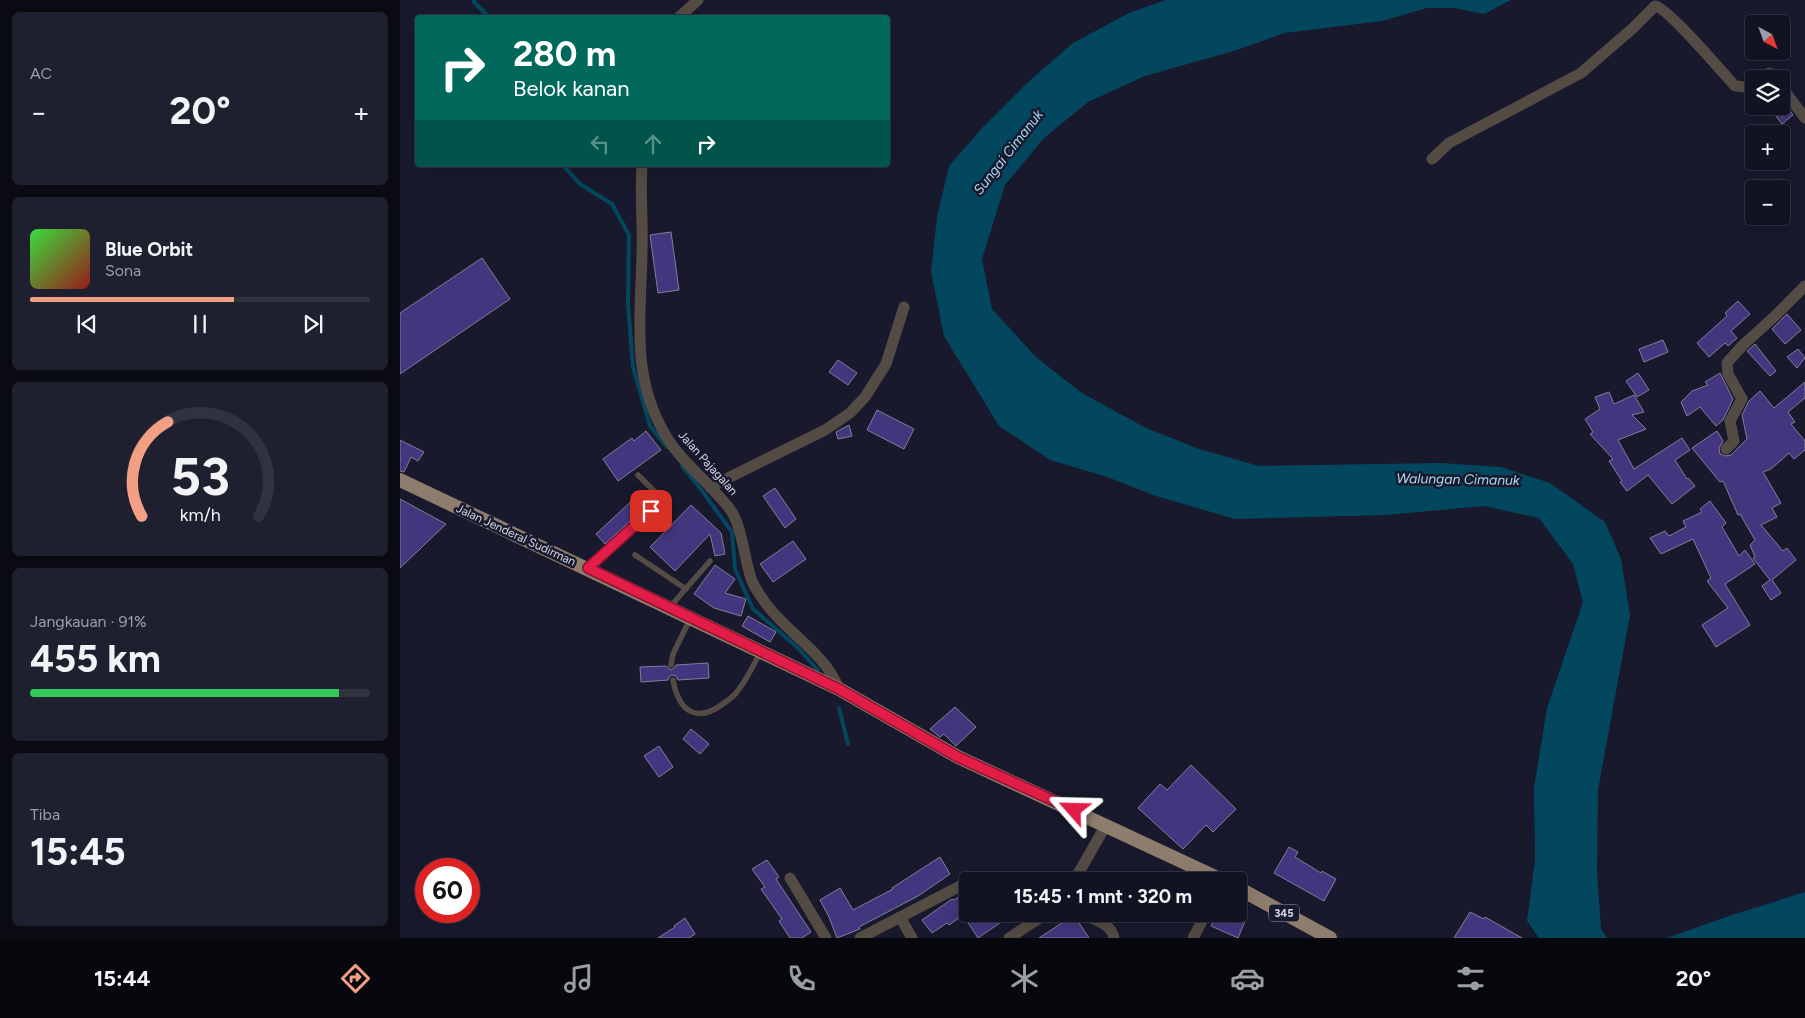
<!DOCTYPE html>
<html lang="id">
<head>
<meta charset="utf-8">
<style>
	:root { --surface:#121322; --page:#1f202f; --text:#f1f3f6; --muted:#9c9ea5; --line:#313240; --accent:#f39f84 }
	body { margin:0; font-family:Figtree,sans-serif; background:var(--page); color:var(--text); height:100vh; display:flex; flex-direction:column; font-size:19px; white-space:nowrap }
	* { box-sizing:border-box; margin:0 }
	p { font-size:16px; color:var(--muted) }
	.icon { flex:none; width:28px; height:28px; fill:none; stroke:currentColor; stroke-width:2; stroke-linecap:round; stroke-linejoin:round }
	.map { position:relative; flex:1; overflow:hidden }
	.sheet { display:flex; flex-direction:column; gap:12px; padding:12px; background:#0a0a13; width:400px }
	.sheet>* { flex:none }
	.hud { position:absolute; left:15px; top:15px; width:475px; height:152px; border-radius:5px; box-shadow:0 5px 20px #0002,0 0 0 1px var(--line); background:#00695c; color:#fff; overflow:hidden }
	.needle { width:32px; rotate:139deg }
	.buttons { position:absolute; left:1345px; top:15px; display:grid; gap:10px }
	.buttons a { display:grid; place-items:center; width:45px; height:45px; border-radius:5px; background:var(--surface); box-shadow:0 5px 20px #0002,0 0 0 1px var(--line); font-size:25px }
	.speed { position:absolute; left:15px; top:858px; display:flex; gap:10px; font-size:25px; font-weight:700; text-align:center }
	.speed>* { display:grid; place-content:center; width:65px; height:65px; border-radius:50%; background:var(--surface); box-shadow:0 5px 20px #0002,0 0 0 1px var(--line); line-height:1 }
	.speed .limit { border:8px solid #d22; background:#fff; color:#111 }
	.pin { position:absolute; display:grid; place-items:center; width:42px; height:42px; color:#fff; margin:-21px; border-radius:10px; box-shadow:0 2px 8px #0006 }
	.me { position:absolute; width:55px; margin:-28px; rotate:295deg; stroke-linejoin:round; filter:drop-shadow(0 0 4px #0008) }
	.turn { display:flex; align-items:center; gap:18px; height:105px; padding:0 15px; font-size:22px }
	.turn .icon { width:65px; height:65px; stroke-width:2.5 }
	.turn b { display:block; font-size:35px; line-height:42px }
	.lanes { display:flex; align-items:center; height:48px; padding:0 15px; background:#0003; justify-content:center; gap:25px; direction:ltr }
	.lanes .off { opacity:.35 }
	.big { font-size:38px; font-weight:700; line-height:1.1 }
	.sheet .card { flex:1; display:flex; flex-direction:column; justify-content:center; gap:8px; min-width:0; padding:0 18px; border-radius:8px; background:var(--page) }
	.sheet .dial { align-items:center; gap:0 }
	.dial svg { height:130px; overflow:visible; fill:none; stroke:var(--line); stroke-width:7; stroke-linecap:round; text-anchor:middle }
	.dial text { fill:var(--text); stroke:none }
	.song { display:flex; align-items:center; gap:15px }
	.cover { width:60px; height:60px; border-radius:8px; background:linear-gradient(135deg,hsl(120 70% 55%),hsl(0 70% 35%)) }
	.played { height:5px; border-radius:2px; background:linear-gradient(90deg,var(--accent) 60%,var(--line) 60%) }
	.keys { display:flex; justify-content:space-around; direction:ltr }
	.heat { display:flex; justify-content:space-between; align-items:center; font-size:28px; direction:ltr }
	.charge { height:8px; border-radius:4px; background:linear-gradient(90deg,#34c759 91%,var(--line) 0) }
	.trip { position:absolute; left:559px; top:872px; width:288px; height:50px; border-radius:5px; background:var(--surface); box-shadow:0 5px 20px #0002,0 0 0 1px var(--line); font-weight:700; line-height:50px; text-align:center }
	.dock { display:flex; height:80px; justify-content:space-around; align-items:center; background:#07080e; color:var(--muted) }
	.dock .icon { width:35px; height:35px }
	.dock .on { color:var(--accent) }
	.dock b { font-size:22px; color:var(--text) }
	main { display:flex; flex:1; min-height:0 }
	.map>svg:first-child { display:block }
</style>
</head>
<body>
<main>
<section class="sheet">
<div class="card"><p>AC</p>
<div class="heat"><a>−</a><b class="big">20°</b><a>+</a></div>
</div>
<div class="card">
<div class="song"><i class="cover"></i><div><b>Blue Orbit</b><p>Sona</p></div></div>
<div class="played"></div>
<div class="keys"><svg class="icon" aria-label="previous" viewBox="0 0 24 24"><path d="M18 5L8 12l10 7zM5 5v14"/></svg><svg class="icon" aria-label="pause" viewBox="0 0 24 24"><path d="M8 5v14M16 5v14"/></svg><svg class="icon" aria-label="next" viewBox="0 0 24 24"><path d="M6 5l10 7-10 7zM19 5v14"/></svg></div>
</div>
<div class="card dial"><svg viewBox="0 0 100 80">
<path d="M14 69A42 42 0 1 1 86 69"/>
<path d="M14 69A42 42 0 0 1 30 11" stroke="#f39f84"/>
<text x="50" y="56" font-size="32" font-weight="700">53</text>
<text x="50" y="72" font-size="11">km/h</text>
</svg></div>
<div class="card"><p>Jangkauan · 91%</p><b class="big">455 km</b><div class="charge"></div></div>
<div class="card"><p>Tiba</p><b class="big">15:45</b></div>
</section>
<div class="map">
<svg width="1405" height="938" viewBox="0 0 1405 938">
	<rect width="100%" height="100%" fill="#18192d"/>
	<g fill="#03475e">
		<path d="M766,0H1111L1084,14L1055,8H1027L982,21L885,33L837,50L745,76L688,102L644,138L605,185L582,259L592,309L637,358L682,393L746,428L799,449L859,466L1041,463L1101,467L1150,483L1205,522L1221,559L1230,615L1198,790L1197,873L1201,929L1207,938H1139L1127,921L1135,860L1134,788L1147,708L1183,602L1173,564L1139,518L1084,506L987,515L835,519L756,496L707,477L650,460L599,426L544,336L531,272L537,217L549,166L583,127L627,83L673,43L729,13Z"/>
		<path d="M1405,892V938H1267L1332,915Z"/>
	</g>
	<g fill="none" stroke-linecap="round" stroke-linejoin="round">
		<g stroke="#03475e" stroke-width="4">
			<path d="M74,0V2L90,18"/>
			<path d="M163,165L180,184L212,204L229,235L228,304L233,367L250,426L267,447"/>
			<path d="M282,466L300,488L332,532L335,569L353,609L397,647L418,670"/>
			<path d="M439,708L448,744"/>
		</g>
	</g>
	<g fill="#43367f" stroke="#807f98">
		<path d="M1381,99L1393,115L1382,124L1368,106H1381Z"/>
		<path d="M271,232L279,290L258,293L250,235Z"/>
		<path d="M82,258L110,299L0,374V313Z"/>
		<path d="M1338,301L1350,314L1331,331L1337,338L1328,346L1325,343L1309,357L1297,343L1327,316L1325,313Z"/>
		<path d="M1387,314L1401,330L1385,344L1372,329Z"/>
		<path d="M1263,340L1268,352L1244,362L1239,349Z"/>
		<path d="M1355,344L1376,371L1370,376L1347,351Z"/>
		<path d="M1398,349L1405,358L1397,368L1387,357Z"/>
		<path d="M438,360L457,373L448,385L429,372Z"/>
		<path d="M1238,373L1249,390L1237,397L1226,381Z"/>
		<path d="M1320,373L1333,399L1323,420L1316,426L1300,407L1287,416L1281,402L1292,391L1308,385L1305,382Z"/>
		<path d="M1405,382V398L1388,412L1395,422L1391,424L1405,441V450L1394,459L1389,453L1371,469L1363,472L1381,503L1372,508L1377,517L1361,525L1383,551L1387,548L1396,560L1372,580L1381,593L1371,600L1362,586L1370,580L1353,558L1355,557L1350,545L1355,540L1340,514L1338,515L1323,481L1320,482L1292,448L1317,431L1323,441L1319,448L1320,454L1325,456L1331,455L1347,439L1342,415L1349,401L1360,391L1374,408Z"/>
		<path d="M1209,392L1214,404L1234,395L1244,412L1232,415L1246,429L1218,440L1234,469L1282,438L1290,450L1275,460L1287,479L1288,478L1295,486L1272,504L1248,475L1227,491L1220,482L1222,481L1209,461L1213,459L1190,434L1193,432L1185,419L1200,409L1195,397Z"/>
		<path d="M477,410L514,429L504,449L467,430Z"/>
		<path d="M449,425L452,436L438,439L436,432Z"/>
		<path d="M246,431L261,450L218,481L203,459L232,438L234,441Z"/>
		<path d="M0,440L24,452L18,461L11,457L4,472L0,471Z"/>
		<path d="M375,488L396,519L385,528L363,496Z"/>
		<path d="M237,496L246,507L205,544L196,534Z"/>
		<path d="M0,499L46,524L0,568Z"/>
		<path d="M1310,501L1326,523L1322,527L1339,556L1345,550L1355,564L1325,584L1350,625L1316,647L1302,625L1328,608L1307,581L1311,578L1293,539L1261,554L1250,538L1265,531L1269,536L1286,527L1283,521L1302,512L1300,509Z"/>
		<path d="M291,505L321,533L325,554L315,556L310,534L275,571L250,547Z"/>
		<path d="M393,541L406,559L373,582L360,564Z"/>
		<path d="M315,565L335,579L325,593L346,599L341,616L314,608L294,594Z"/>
		<path d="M348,616L376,632L370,642L342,626Z"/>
		<path d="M308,663L309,678L278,680L276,676L272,675L269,677L268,680L241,682L240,667L266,666L271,670L274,668L276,665Z"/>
		<path d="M555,707L576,727L556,746L544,734L540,737L530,729Z"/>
		<path d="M291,729L309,744L300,754L283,739Z"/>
		<path d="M259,746L273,767L259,777L244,756Z"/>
		<path d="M791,765L836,809L813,832L806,825L783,849L738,808L760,784L767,790Z"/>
		<path d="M889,847L898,852L895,857L921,873L922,871L936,879L924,901L874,873Z"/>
		<path d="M540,857L550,874L518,896L459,927L460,929L437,938L429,917L420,900L440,888L453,910L493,889L492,888Z"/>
		<path d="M367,860L379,877L376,879L411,932L402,938H390L379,921L382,919L361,889L365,887L352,869Z"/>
		<path d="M568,891V911L564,914H613L578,938L563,915L549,925L547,923L532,933L522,920L552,899L554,900Z"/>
		<path d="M1070,912L1084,919L1085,917L1122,938H1054Z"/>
		<path d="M817,914H848L838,938L811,926Z"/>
		<path d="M674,915L689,938H639Z"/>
		<path d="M285,918L295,934L289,938H258L275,927L274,926Z"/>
	</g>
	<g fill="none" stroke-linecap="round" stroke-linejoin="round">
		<g stroke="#544c44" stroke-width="5.5">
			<path d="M235,555L286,589"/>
			<path d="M188,568L263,500L238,475"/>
			<path d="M269,608L310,561"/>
			<path d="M271,665L273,654L290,619"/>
			<path d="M273,680C279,712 297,724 324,703C328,700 333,697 336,693C346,681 353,666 360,653"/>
		</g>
		<g stroke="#544c44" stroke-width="11">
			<path d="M278,18L298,0"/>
			<path d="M1359,79L1369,73L1376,79"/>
			<path d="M1381,86L1405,118"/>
			<path d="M1032,159L1049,143L1181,73L1232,29L1255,6C1267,7 1323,73 1335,86L1345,87L1354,82"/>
			<path d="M242,165C240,194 243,223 242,252C241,317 230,376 266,436C278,457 299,474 315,492C322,500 330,507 334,516C344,536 344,560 352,581C355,588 360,595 364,601C386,633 424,651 439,689"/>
			<path d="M1326,449L1334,441L1330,421L1342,399L1328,374L1327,363L1342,346L1375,316L1405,286"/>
			<path d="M310,487L425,430L450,413L465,397L486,364L504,307"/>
			<path d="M390,878L426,938"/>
			<path d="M570,881L585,879L606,881"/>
			<path d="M674,881L706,825"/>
			<path d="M682,914C693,919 712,924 714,938"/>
			<path d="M500,917L512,938"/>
			<path d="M460,938L568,882"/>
			<path d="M609,938L646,914"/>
			<path d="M793,938L806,914"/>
		</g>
		<g stroke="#8e7d6c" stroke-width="14">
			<path d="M0,480L439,689L558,757L824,881"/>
			<path d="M838,888L930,938"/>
		</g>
	</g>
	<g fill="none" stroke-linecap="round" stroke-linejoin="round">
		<g stroke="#92132f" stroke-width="12">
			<path id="route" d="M251,511L188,568L439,689L558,757L674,810"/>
		</g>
		<use href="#route" stroke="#e11d48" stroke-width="9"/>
	</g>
	<g text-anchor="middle" stroke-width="5" stroke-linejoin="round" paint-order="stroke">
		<rect fill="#18192d" stroke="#9e9fae" stroke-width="1" x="869" y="904.5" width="30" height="17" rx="4"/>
		<g font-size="11" font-weight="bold" fill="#d7d8e6">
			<text x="884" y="917">345</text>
		</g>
		<g font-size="12" fill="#d7d8e6" stroke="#18192d">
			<text transform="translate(308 463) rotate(48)" y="4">Jalan Pajagalan</text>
			<text transform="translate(116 535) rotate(25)" y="4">Jalan Jenderal Sudirman</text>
		</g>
		<g font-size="14" font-style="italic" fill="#abdbf2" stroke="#18192d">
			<text transform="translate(608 152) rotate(-52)" y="5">Sungai Cimanuk</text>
			<text transform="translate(1058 479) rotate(1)" y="5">Walungan Cimanuk</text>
		</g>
	</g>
</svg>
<div class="buttons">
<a><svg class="needle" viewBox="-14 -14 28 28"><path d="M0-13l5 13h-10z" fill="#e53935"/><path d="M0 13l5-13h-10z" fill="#9c9ea5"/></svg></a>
<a><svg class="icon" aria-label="layers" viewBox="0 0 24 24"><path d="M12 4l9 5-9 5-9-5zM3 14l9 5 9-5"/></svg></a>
<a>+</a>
<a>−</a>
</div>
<div class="speed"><div class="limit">60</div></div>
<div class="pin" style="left:251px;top:511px;background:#d93025"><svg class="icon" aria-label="arrive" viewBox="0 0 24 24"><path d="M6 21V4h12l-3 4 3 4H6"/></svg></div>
<svg class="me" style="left:674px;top:810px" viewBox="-20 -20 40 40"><path d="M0-17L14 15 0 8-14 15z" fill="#e11d48" stroke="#fff" stroke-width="4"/></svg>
<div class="trip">15:45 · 1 mnt · 320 m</div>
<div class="hud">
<div class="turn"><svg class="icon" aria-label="right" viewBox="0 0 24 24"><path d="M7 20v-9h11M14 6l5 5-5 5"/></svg><div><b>280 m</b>Belok kanan</div></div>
<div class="lanes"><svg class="icon off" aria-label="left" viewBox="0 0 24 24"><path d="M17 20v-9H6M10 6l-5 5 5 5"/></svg><svg class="icon off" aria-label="ahead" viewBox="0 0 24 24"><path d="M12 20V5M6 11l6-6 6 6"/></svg><svg class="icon" aria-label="right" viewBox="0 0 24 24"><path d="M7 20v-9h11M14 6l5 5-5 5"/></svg></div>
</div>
</div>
</main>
<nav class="dock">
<b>15:44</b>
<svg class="icon on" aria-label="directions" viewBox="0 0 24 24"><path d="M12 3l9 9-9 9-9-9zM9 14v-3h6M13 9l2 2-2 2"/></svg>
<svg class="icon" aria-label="music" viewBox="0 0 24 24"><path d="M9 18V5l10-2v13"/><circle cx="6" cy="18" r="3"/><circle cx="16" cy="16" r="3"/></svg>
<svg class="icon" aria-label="phone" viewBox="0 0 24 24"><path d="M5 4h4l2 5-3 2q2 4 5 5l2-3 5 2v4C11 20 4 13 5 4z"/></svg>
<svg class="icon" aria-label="climate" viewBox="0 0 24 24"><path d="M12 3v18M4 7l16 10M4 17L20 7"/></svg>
<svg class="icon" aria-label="car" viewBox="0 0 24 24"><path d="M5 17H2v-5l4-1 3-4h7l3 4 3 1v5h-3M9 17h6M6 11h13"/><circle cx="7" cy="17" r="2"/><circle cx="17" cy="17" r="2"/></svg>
<svg class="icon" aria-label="filters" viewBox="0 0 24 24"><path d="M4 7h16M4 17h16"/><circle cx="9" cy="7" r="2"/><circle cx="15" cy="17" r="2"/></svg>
<b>20°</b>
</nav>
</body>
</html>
